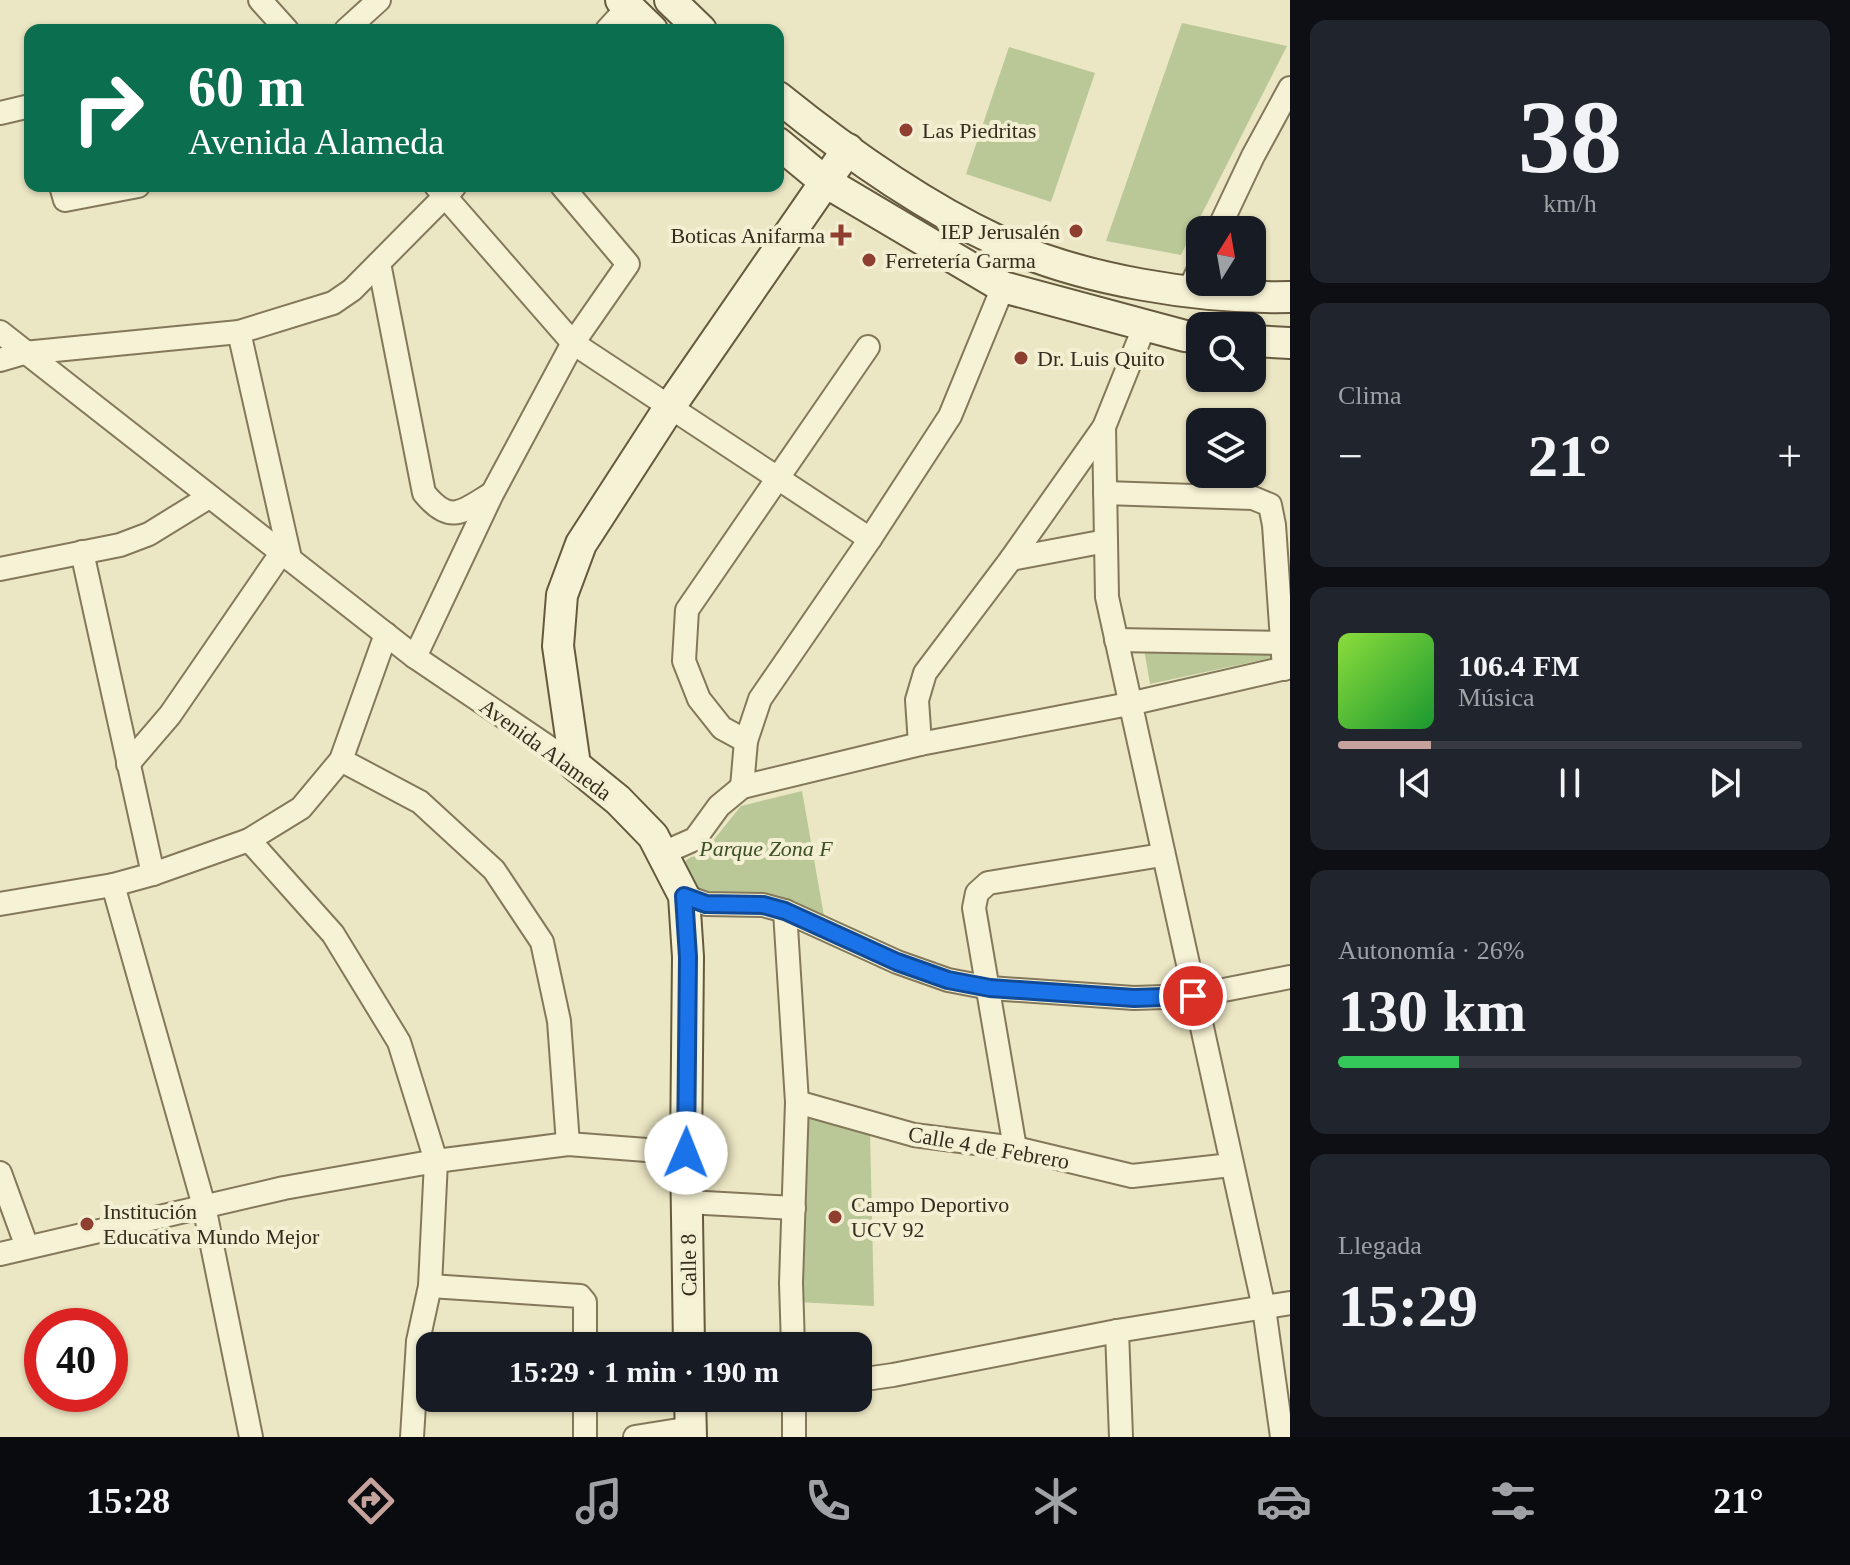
<!DOCTYPE html>
<html lang="es">
<head>
<meta charset="utf-8">
<style>
	:root { --surface:#171b24; --page:#20242c; --text:#f1f3f6; --muted:#9ea1a6; --line:#363941; --accent:#c5a29c }
	body { margin:0; font-family:"Times New Roman",serif; background:var(--page); color:var(--text); height:100vh; display:flex; flex-direction:column; font-size:30px; white-space:nowrap }
	* { box-sizing:border-box; margin:0 }
	p { font-size:26px; color:var(--muted) }
	.icon { flex:none; width:44px; height:44px; fill:none; stroke:currentColor; stroke-width:2; stroke-linecap:round; stroke-linejoin:round }
	.map { position:relative; flex:1; overflow:hidden }
	.drawer { display:flex; flex-direction:column; gap:20px; padding:20px; background:#0d0f14; width:560px }
	.drawer>* { flex:none }
	.banner { position:absolute; left:24px; top:24px; width:760px; height:168px; border-radius:16px; box-shadow:0 2px 6px #0004; background:#0b6e4f; color:#fff; overflow:hidden }
	.needle { width:52px; rotate:11deg }
	.fabs { position:absolute; left:1186px; top:216px; display:grid; gap:16px }
	.fabs a { display:grid; place-items:center; width:80px; height:80px; border-radius:16px; background:var(--surface); box-shadow:0 2px 6px #0004; font-size:40px }
	.speed { position:absolute; left:24px; top:1308px; display:flex; gap:16px; font-size:40px; font-weight:700; text-align:center }
	.speed>* { display:grid; place-content:center; width:104px; height:104px; border-radius:50%; background:var(--surface); box-shadow:0 2px 6px #0004; line-height:1 }
	.speed .limit { border:12px solid #d22; background:#fff; color:#111 }
	.pin { position:absolute; display:grid; place-items:center; width:68px; height:68px; color:#fff; margin:-34px; border:4px solid #fff; border-radius:50%; box-shadow:0 2px 8px #0007 }
	.me { position:absolute; width:88px; margin:-44px; rotate:1deg; stroke-linejoin:round; filter:drop-shadow(0 0 6px #0008) }
	.turn { display:flex; align-items:center; gap:28px; height:168px; padding:0 32px; font-size:36px }
	.turn .icon { width:104px; height:104px; stroke-width:2.5 }
	.turn b { display:block; font-size:56px; line-height:68px }
	.big { font-size:60px; font-weight:800; line-height:1.1 }
	.drawer .tile { flex:1; display:flex; flex-direction:column; justify-content:center; gap:12px; min-width:0; padding:0 28px; border-radius:16px; background:var(--page) }
	.drawer .dial { align-items:center; gap:0 }
	.dial b { font-size:104px; line-height:1 }
	.song { display:flex; align-items:center; gap:24px }
	.cover { width:96px; height:96px; border-radius:12px; background:linear-gradient(135deg,hsl(90 70% 55%),hsl(130 70% 35%)) }
	.played { height:8px; border-radius:4px; background:linear-gradient(90deg,var(--accent) 20%,var(--line) 20%) }
	.keys { display:flex; justify-content:space-around; direction:ltr }
	.heat { display:flex; justify-content:space-between; align-items:center; font-size:44px; direction:ltr }
	.charge { height:12px; border-radius:6px; background:linear-gradient(90deg,#34c759 26%,var(--line) 0) }
	.trip { position:absolute; left:416px; top:1332px; width:456px; height:80px; border-radius:16px; background:var(--surface); box-shadow:0 2px 6px #0004; font-weight:800; line-height:80px; text-align:center }
	.tab-bar { display:flex; height:128px; justify-content:space-around; align-items:center; background:#090b0e; color:var(--muted) }
	.tab-bar .icon { width:56px; height:56px }
	.tab-bar .active { color:var(--accent) }
	.tab-bar b { font-size:36px; color:var(--text) }
	main { display:flex; flex:1; min-height:0 }
	.map>svg:first-child { display:block }
</style>
</head>
<body>
<main>
<div class="map">
<svg width="1290" height="1437" viewBox="0 0 1290 1437">
	<rect width="100%" height="100%" fill="#ebe6c3"/>
	<g fill="#bac898">
		<path d="M1182,23L1287,46L1181,255L1106,241Z"/>
		<path d="M1009,47L1095,73L1051,202L966,174Z"/>
		<path d="M1144,649L1290,654L1150,684Z"/>
		<path d="M802,791L824,916L757,893L708,894L689,888L678,866L691,857L709,854L712,842L741,806Z"/>
		<path d="M802,1116L870,1132L874,1306L796,1302Z"/>
	</g>
	<g fill="none" stroke-linecap="round" stroke-linejoin="round">
		<g stroke="#84785b" stroke-width="26">
			<g id="street">
				<path d="M260,0L287,30"/>
				<path d="M346,30L379,0"/>
				<path d="M607,30L628,7"/>
				<path d="M0,113L30,106"/>
				<path d="M61,186L65,200L138,186"/>
				<path d="M436,186L573,343L870,539"/>
				<path d="M1218,230L1253,156L1290,88"/>
				<path d="M379,263L424,493C450,525 462,512 491,494"/>
				<path d="M1188,292L1200,267"/>
				<path d="M0,332L415,657L575,765"/>
				<path d="M239,332L290,558"/>
				<path d="M0,360L24,353L239,332L333,303L352,290L454,187"/>
				<path d="M1104,427L1107,597L1264,1308L1282,1437"/>
				<path d="M1105,493L1253,498L1270,505L1274,525L1284,669"/>
				<path d="M82,552L153,874"/>
				<path d="M1011,559L1106,541"/>
				<path d="M0,569L120,545L149,534L209,497"/>
				<path d="M1116,640L1281,643"/>
				<path d="M415,657L492,494L573,343L628,264L562,186"/>
				<path d="M746,741L722,728L699,699L684,661L687,610L868,347"/>
				<path d="M920,744L917,700L925,673L1011,559L1104,427L1145,325"/>
				<path d="M341,760L420,802L494,870L542,942L559,1021L568,1144"/>
				<path d="M128,764L170,715L282,552"/>
				<path d="M742,787L746,741L760,699L870,539L950,416L1003,287"/>
				<path d="M249,840L333,934L399,1042L436,1161L430,1286L418,1341L412,1437"/>
				<path d="M663,853L695,839L719,806L742,787L920,744L1129,704L1290,667"/>
				<path d="M113,885L204,1206L251,1437"/>
				<path d="M684,896L706,904L763,905L785,911L897,962L948,980L990,988L1134,998L1193,996L1290,977"/>
				<path d="M0,904L113,885L153,874L249,840L301,808L341,760L386,634"/>
				<path d="M785,911L797,1102L791,1283L793,1346"/>
				<path d="M797,1102L914,1135L1015,1148L1132,1176L1231,1165"/>
				<path d="M1015,1148L974,908L977,893L988,883L1162,855"/>
				<path d="M0,1173L27,1247"/>
				<path d="M687,1202L794,1208"/>
				<path d="M0,1254L284,1188L436,1161L568,1144L686,1153"/>
				<path d="M430,1286L580,1296L585,1302V1346"/>
				<path d="M1117,1331L1121,1437"/>
				<path d="M858,1380L893,1375L1117,1331L1290,1303"/>
				<path d="M585,1398V1437"/>
				<path d="M794,1398V1437"/>
				<path d="M635,1437L691,1428"/>
			</g>
		</g>
		<g stroke="#65593e" stroke-width="34">
			<g id="secondary">
				<path d="M621,0L652,30"/>
				<path d="M670,0L701,30"/>
				<path d="M778,97C845,151 919,204 998,241C1080,280 1199,299 1290,297"/>
				<path d="M778,143L824,181L1003,287L1185,336L1200,337"/>
				<path d="M1252,341L1290,343"/>
				<path d="M689,1346L686,1153L688,957L684,896L653,836L618,800L575,765L558,646L562,595L581,544L669,408L848,149"/>
				<path d="M690,1398L691,1437"/>
			</g>
		</g>
		<use href="#street" stroke="#f6f2d5" stroke-width="22"/>
		<use href="#secondary" stroke="#f6f2d5" stroke-width="30"/>
	</g>
	<g fill="none" stroke-linecap="round" stroke-linejoin="round">
		<g stroke="#114b97" stroke-width="20">
			<path id="route" d="M686,1153L688,957L684,896L706,904L763,905L785,911L897,962L948,980L990,988L1134,998L1193,996"/>
		</g>
		<use href="#route" stroke="#1a73e8" stroke-width="14"/>
	</g>
	<g fill="#8f3f2f" stroke="#f3efd2" stroke-width="3">
		<circle cx="906" cy="130" r="8"/>
		<circle cx="1076" cy="231" r="8"/>
		<path d="M837 223h8v8h8v8h-8v8h-8v-8h-8v-8h8z"/>
		<circle cx="869" cy="260" r="8"/>
		<circle cx="1021" cy="358" r="8"/>
		<circle cx="835" cy="1217" r="8"/>
		<circle cx="87" cy="1224" r="8"/>
	</g>
	<g text-anchor="middle" stroke-width="8" stroke-linejoin="round" paint-order="stroke">
		<g font-size="22" fill="#342d1e" stroke="#f3efd2" text-anchor="start">
			<text x="922" y="138">Las Piedritas</text>
			<text x="1060" y="239" text-anchor="end">IEP Jerusalén</text>
			<text x="825" y="243" text-anchor="end">Boticas Anifarma</text>
			<text x="885" y="268">Ferretería Garma</text>
			<text x="1037" y="366">Dr. Luis Quito</text>
			<text x="851" y="1212">Campo Deportivo<tspan x="851" dy="25">UCV 92</tspan></text>
			<text x="103" y="1219">Institución<tspan x="103" dy="25">Educativa Mundo Mejor</tspan></text>
		</g>
		<g font-size="22" fill="#342d1e" stroke="#f3efd2">
			<text transform="translate(546 749) rotate(36)" y="8">Avenida Alameda</text>
			<text transform="translate(989 1147) rotate(10)" y="8">Calle 4 de Febrero</text>
			<text transform="translate(688 1265) rotate(-91)" y="8">Calle 8</text>
		</g>
		<g font-size="22" font-style="italic" fill="#3e5026" stroke="#f3efd2">
			<text x="766" y="856">Parque Zona F</text>
		</g>
	</g>
</svg>
<div class="fabs">
<a><svg class="needle" viewBox="-14 -14 28 28"><path d="M0-13l5 13h-10z" fill="#e53935"/><path d="M0 13l5-13h-10z" fill="#9ea1a6"/></svg></a>
<a><svg class="icon" aria-label="search" viewBox="0 0 24 24"><circle cx="10" cy="10" r="6"/><path d="M15 15l6 6"/></svg></a>
<a><svg class="icon" aria-label="layers" viewBox="0 0 24 24"><path d="M12 4l9 5-9 5-9-5zM3 14l9 5 9-5"/></svg></a>
</div>
<div class="speed"><div class="limit">40</div></div>
<div class="pin" style="left:1193px;top:996px;background:#d93025"><svg class="icon" aria-label="arrive" viewBox="0 0 24 24"><path d="M6 21V4h12l-3 4 3 4H6"/></svg></div>
<svg class="me" style="left:686px;top:1153px" viewBox="-20 -20 40 40"><circle r="19" fill="#fff"/><path d="M0-13L10 11 0 6-10 11z" fill="#1a73e8"/></svg>
<div class="trip">15:29 · 1 min · 190 m</div>
<div class="banner">
<div class="turn"><svg class="icon" aria-label="right" viewBox="0 0 24 24"><path d="M7 20v-9h11M14 6l5 5-5 5"/></svg><div><b>60 m</b>Avenida Alameda</div></div>
</div>
</div>
<section class="drawer">
<div class="tile dial"><b>38</b><p>km/h</p></div>
<div class="tile"><p>Clima</p>
<div class="heat"><a>−</a><b class="big">21°</b><a>+</a></div>
</div>
<div class="tile">
<div class="song"><i class="cover"></i><div><b>106.4 FM</b><p>Música</p></div></div>
<div class="played"></div>
<div class="keys"><svg class="icon" aria-label="previous" viewBox="0 0 24 24"><path d="M18 5L8 12l10 7zM5 5v14"/></svg><svg class="icon" aria-label="pause" viewBox="0 0 24 24"><path d="M8 5v14M16 5v14"/></svg><svg class="icon" aria-label="next" viewBox="0 0 24 24"><path d="M6 5l10 7-10 7zM19 5v14"/></svg></div>
</div>
<div class="tile"><p>Autonomía · 26%</p><b class="big">130 km</b><div class="charge"></div></div>
<div class="tile"><p>Llegada</p><b class="big">15:29</b></div>
</section>
</main>
<nav class="tab-bar">
<b>15:28</b>
<svg class="icon active" aria-label="directions" viewBox="0 0 24 24"><path d="M12 3l9 9-9 9-9-9zM9 14v-3h6M13 9l2 2-2 2"/></svg>
<svg class="icon" aria-label="music" viewBox="0 0 24 24"><path d="M9 18V5l10-2v13"/><circle cx="6" cy="18" r="3"/><circle cx="16" cy="16" r="3"/></svg>
<svg class="icon" aria-label="phone" viewBox="0 0 24 24"><path d="M5 4h4l2 5-3 2q2 4 5 5l2-3 5 2v4C11 20 4 13 5 4z"/></svg>
<svg class="icon" aria-label="climate" viewBox="0 0 24 24"><path d="M12 3v18M4 7l16 10M4 17L20 7"/></svg>
<svg class="icon" aria-label="car" viewBox="0 0 24 24"><path d="M5 17H2v-5l4-1 3-4h7l3 4 3 1v5h-3M9 17h6M6 11h13"/><circle cx="7" cy="17" r="2"/><circle cx="17" cy="17" r="2"/></svg>
<svg class="icon" aria-label="filters" viewBox="0 0 24 24"><path d="M4 7h16M4 17h16"/><circle cx="9" cy="7" r="2"/><circle cx="15" cy="17" r="2"/></svg>
<b>21°</b>
</nav>
</body>
</html>
